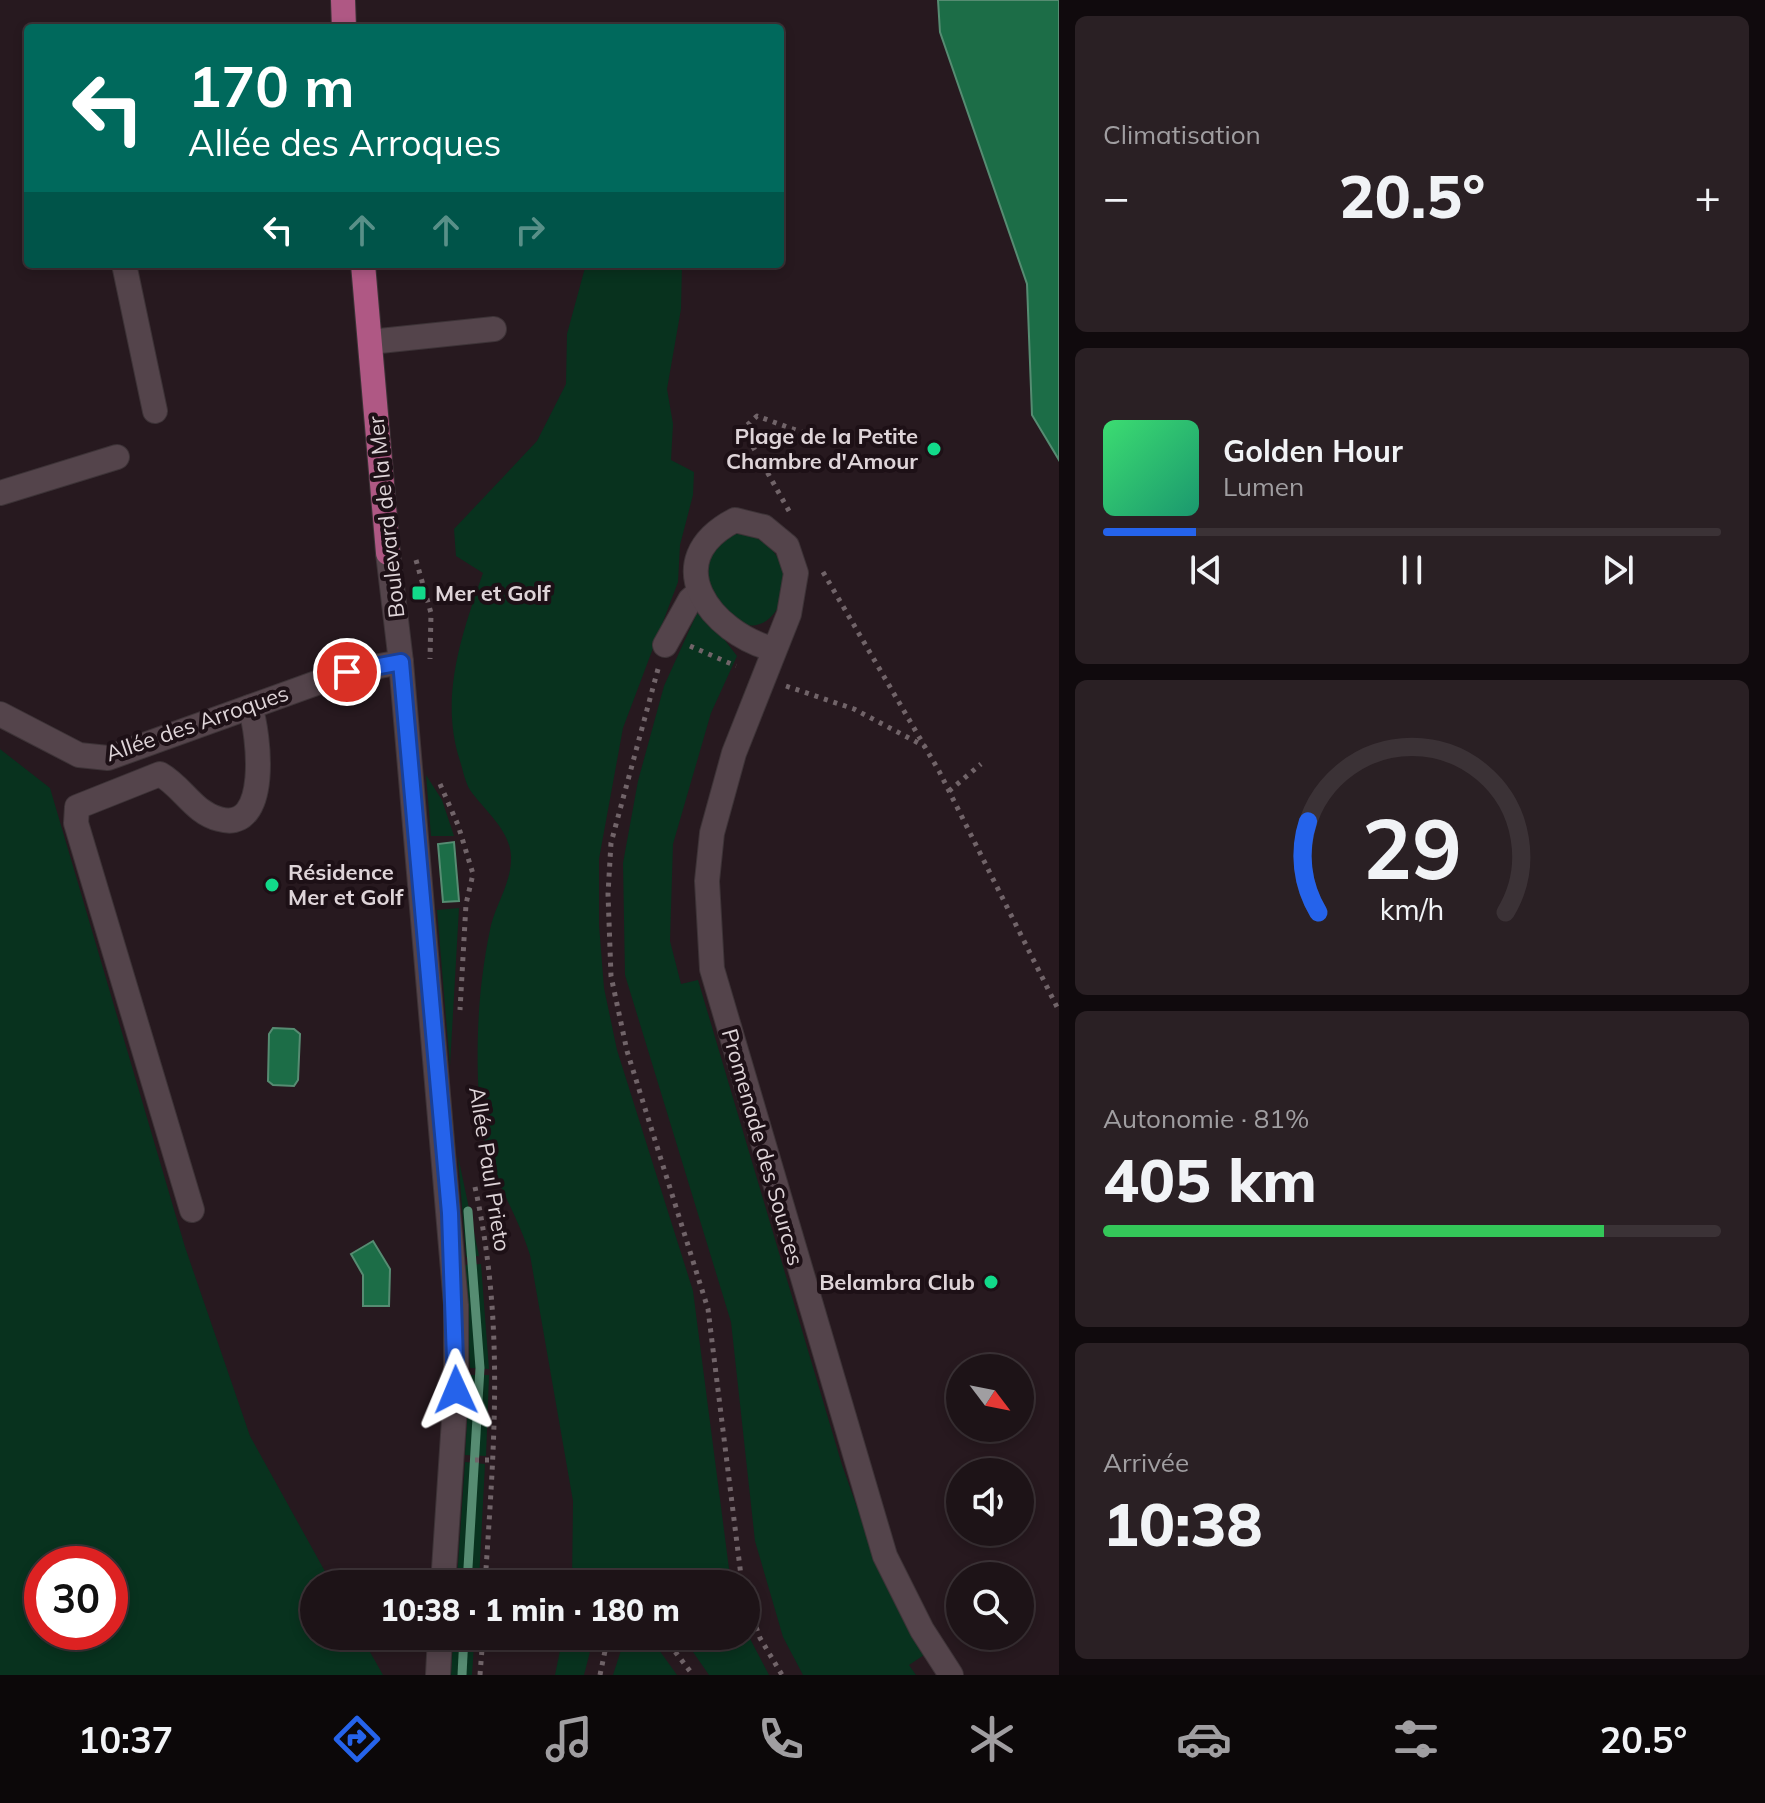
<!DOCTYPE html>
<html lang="fr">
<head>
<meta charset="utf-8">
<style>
	:root { --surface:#1d1317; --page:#2a2024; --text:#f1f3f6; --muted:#a09ea1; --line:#3b3236; --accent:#2563eb }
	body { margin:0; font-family:Mulish,sans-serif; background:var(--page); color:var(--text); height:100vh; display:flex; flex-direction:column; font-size:30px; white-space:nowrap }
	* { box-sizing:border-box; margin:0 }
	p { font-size:26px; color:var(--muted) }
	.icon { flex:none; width:44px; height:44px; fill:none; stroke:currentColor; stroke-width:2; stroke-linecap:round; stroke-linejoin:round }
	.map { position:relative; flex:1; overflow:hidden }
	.panel { display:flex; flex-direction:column; gap:16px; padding:16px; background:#100a0d; width:706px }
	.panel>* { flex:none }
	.top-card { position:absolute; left:24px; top:24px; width:760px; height:244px; border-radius:8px; box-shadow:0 4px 12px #0003,0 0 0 2px var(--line); background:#00695c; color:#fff; overflow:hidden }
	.needle { width:52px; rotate:122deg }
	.tools { position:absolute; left:946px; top:1354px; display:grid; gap:16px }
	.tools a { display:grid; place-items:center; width:88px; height:88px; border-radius:50%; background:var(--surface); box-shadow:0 4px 12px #0003,0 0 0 2px var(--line); font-size:40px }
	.speed { position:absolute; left:24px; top:1546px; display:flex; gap:16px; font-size:40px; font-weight:700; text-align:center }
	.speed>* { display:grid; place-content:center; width:104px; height:104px; border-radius:50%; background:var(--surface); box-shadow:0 4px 12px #0003,0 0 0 2px var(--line); line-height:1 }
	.speed .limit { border:12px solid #d22; background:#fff; color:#111 }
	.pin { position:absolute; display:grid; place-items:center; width:68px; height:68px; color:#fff; margin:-34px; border:4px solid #fff; border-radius:50%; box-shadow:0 2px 8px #0007 }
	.me { position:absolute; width:88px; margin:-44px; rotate:359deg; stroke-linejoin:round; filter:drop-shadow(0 0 6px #0008) }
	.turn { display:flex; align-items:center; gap:28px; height:168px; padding:0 32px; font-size:36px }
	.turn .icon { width:104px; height:104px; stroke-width:2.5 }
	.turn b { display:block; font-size:56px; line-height:68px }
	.lanes { display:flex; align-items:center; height:76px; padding:0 32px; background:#0003; justify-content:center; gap:40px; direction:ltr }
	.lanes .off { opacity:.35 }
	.big { font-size:60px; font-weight:800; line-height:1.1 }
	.panel .widget { flex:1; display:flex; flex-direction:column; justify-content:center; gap:12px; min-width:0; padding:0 28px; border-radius:12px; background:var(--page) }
	.panel .dial { align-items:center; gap:0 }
	.dial svg { height:208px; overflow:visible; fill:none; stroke:var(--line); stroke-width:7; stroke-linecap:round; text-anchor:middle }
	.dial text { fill:var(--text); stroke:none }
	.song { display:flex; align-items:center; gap:24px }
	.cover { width:96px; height:96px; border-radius:12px; background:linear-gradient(135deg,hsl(140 70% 55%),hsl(160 70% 35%)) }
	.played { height:8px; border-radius:4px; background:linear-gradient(90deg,var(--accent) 15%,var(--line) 15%) }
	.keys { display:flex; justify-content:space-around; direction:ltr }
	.heat { display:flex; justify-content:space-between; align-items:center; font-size:44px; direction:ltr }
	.charge { height:12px; border-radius:6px; background:linear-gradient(90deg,#34c759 81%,var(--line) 0) }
	.trip { position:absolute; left:300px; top:1570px; width:460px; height:80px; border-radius:40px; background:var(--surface); box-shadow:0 4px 12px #0003,0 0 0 2px var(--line); font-weight:800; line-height:80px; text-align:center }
	.menu { display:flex; height:128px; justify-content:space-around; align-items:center; background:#0c0809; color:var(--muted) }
	.menu .icon { width:56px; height:56px }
	.menu .on { color:var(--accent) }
	.menu b { font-size:36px; color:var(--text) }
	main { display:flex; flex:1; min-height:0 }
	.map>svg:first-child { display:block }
</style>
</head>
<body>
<main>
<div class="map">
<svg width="1059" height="1675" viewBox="0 0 1059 1675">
	<rect width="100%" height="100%" fill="#27191f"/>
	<g fill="#08321e" fill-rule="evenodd">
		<path d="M586,264H682L681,309L667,389L673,424L671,460L694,472L693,495L680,545L678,582L623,728L599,859V925L604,988L617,1050L693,1291L731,1584H572L573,1501L530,1255C520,1222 502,1193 490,1160C474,1117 476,1025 482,979C484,962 487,943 491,925C497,902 512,881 511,856C510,830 484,810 470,790C465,782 463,770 460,761C439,697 462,634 483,573L456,556L454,529L537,441L566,384L567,334Z"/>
		<path d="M742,533C824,553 769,676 719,602C707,584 704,570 712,550L732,535Z"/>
		<path d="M697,613L717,630L737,656L711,713L673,844L670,941L681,984L698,980L842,1465L874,1555L924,1655L909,1665L916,1675H803L783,1637L755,1541L731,1322L625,975L623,863L638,781L664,686Z"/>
		<path d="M0,749L50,788L185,1247L250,1436L332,1584H314V1636H361L383,1675H0ZM42,1564H110V1632H42Z"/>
		<path d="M426,775L442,800L454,836H431Z"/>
		<path d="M459,908L450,1066L437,910Z"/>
		<path d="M458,1156L479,1256L466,1257Z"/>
		<path d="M481,1264L489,1369L470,1368L465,1265Z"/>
		<path d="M470,1375H489L486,1456L465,1455Z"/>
		<path d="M465,1462L485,1464L479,1580L457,1579Z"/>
		<path d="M746,1631L769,1675H709L682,1636H746Z"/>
		<path d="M563,1636H594L584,1675H555Z"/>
		<path d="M639,1639L654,1643L677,1675H613L623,1644Z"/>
		<path d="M453,1643L474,1645L472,1675H451Z"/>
	</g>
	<g fill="#1c6d47" stroke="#568c72" stroke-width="2">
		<path d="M938,0H1059V460L1032,415L1027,284L940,32Z"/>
		<path d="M454,842L459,901L443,902L438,844Z"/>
		<path d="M273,1028L294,1029L300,1034L298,1080L294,1086L273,1085L268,1081L269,1034Z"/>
		<path d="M373,1241L390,1269L389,1306H363V1275L351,1254Z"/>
	</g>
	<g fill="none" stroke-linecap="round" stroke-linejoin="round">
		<g stroke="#568c72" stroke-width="9">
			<path d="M467,1584L480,1368L468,1211"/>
			<path d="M462,1675L464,1636"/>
		</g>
		<g stroke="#3d3337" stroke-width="26">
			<g id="minor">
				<path d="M124,264L155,411"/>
				<path d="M370,342L494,329"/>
				<path d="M0,493L117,457"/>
				<path d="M388,553L401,662L456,1305V1390L443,1584"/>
				<path d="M665,645L690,600L699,592"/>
				<path d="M773,649C711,633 656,561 735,520L764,527L787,546L796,573L789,614L734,753L712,833L707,881L712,969L885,1556L922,1630L951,1675"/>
				<path d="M0,714L79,755L108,758L347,672L401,662"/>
				<path d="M192,1210L76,823L77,807L160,774C183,787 193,812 219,819C271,834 259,733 250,707"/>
				<path d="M438,1675L440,1636"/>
			</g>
		</g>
		<g stroke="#3d3337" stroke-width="26">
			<g id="major">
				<path d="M343,0L344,28"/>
				<path d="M363,264L388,553"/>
			</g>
		</g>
		<g stroke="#716469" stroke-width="5" stroke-dasharray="4 6" stroke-linecap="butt">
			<path d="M789,511L743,429L757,416L815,437"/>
			<path d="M416,560L431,613L430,659"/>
			<path d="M823,572L939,771L1059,1011"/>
			<path d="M690,646L736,666"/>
			<path d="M658,669L611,843L608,894L611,976L627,1051L708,1309L742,1584"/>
			<path d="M786,686L854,709L924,746"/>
			<path d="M440,784L458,825L473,874L466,904L460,1010"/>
			<path d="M949,791L981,764"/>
			<path d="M475,1187C505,1324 494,1446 485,1584"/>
			<path d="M475,1460H493"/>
			<path d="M746,1599L760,1638L782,1675"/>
			<path d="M663,1636L693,1675"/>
			<path d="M464,1640L483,1641"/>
			<path d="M480,1675L483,1636"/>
			<path d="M600,1675L605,1651L616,1636"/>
		</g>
		<use href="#minor" stroke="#54444b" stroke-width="24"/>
		<use href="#major" stroke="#af5884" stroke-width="24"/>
	</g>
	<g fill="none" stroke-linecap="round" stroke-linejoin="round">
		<g stroke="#184099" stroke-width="20">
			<path id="route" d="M347,672L401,662L450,1213L456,1390"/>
		</g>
		<use href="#route" stroke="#2563eb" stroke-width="14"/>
	</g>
	<g fill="#12d98a" stroke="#1d1016" stroke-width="3">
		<circle cx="934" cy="449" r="8"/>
		<rect x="411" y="585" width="16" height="16" rx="4"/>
		<circle cx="272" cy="885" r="8"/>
		<circle cx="991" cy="1282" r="8"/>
	</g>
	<g text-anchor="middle" stroke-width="8" stroke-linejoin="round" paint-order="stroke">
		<g font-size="22" font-weight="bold" fill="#ded4d8" stroke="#1d1016" text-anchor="end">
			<text x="918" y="444">Plage de la Petite<tspan x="918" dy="25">Chambre d'Amour</tspan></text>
			<text x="435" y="601" text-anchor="start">Mer et Golf</text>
			<text x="288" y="880" text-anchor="start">Résidence<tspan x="288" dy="25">Mer et Golf</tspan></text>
			<text x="975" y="1290">Belambra Club</text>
		</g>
		<g font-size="22" fill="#ded4d8" stroke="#1d1016">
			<text transform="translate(386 517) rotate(-96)" y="8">Boulevard de la Mer</text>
			<text transform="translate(197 723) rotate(-19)" y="8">Allée des Arroques</text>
			<text transform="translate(763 1147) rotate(74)" y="8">Promenade des Sources</text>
			<text transform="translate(490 1169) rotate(81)" y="8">Allée Paul Prieto</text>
		</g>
	</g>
</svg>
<div class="tools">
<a><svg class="needle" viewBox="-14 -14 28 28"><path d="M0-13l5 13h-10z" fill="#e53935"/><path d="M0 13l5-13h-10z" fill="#a09ea1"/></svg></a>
<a><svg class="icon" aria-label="sound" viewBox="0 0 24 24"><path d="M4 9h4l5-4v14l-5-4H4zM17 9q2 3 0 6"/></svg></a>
<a><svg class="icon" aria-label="search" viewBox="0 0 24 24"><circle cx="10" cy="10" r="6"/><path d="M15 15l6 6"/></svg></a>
</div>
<div class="speed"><div class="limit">30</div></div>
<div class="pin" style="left:347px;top:672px;background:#d93025"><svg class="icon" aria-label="arrive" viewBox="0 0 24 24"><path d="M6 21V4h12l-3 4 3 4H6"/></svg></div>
<svg class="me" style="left:456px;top:1390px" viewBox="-20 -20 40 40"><path d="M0-17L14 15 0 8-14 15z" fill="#2563eb" stroke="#fff" stroke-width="4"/></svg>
<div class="trip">10:38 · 1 min · 180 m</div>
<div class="top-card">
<div class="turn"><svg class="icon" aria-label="left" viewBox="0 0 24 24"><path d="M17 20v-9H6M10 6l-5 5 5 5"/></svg><div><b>170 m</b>Allée des Arroques</div></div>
<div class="lanes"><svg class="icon" aria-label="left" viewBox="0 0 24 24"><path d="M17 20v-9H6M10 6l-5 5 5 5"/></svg><svg class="icon off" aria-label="ahead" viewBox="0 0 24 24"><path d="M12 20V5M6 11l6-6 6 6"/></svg><svg class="icon off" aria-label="ahead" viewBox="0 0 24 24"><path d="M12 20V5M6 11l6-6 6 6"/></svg><svg class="icon off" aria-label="right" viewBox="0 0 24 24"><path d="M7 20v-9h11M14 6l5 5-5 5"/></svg></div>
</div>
</div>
<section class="panel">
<div class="widget"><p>Climatisation</p>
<div class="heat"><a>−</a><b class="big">20.5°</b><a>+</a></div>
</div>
<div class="widget">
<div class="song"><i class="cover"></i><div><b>Golden Hour</b><p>Lumen</p></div></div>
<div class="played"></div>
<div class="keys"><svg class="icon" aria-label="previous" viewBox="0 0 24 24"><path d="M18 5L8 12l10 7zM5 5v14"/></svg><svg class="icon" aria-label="pause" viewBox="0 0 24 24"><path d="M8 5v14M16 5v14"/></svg><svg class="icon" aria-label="next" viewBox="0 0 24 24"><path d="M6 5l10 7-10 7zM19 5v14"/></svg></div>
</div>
<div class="widget dial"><svg viewBox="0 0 100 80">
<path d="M14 69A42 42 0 1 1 86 69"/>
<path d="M14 69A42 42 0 0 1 10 34" stroke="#2563eb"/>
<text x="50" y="56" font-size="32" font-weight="700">29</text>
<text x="50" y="72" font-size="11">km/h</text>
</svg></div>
<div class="widget"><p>Autonomie · 81%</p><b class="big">405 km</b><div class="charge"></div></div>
<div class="widget"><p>Arrivée</p><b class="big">10:38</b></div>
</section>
</main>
<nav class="menu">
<b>10:37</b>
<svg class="icon on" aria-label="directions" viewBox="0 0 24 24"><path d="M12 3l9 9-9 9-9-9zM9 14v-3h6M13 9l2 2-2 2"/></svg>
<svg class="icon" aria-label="music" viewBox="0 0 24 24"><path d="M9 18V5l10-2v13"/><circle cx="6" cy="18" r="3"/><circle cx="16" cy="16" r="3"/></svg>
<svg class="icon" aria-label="phone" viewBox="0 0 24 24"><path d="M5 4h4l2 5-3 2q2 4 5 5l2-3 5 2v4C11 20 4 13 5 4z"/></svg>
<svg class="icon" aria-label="climate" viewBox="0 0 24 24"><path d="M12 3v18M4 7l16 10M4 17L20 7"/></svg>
<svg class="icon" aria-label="car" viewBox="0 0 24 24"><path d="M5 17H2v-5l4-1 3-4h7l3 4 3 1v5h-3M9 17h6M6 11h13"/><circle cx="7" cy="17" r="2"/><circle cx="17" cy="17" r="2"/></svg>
<svg class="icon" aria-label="filters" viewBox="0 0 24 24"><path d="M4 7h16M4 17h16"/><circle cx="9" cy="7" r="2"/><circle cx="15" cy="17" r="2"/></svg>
<b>20.5°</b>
</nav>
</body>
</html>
